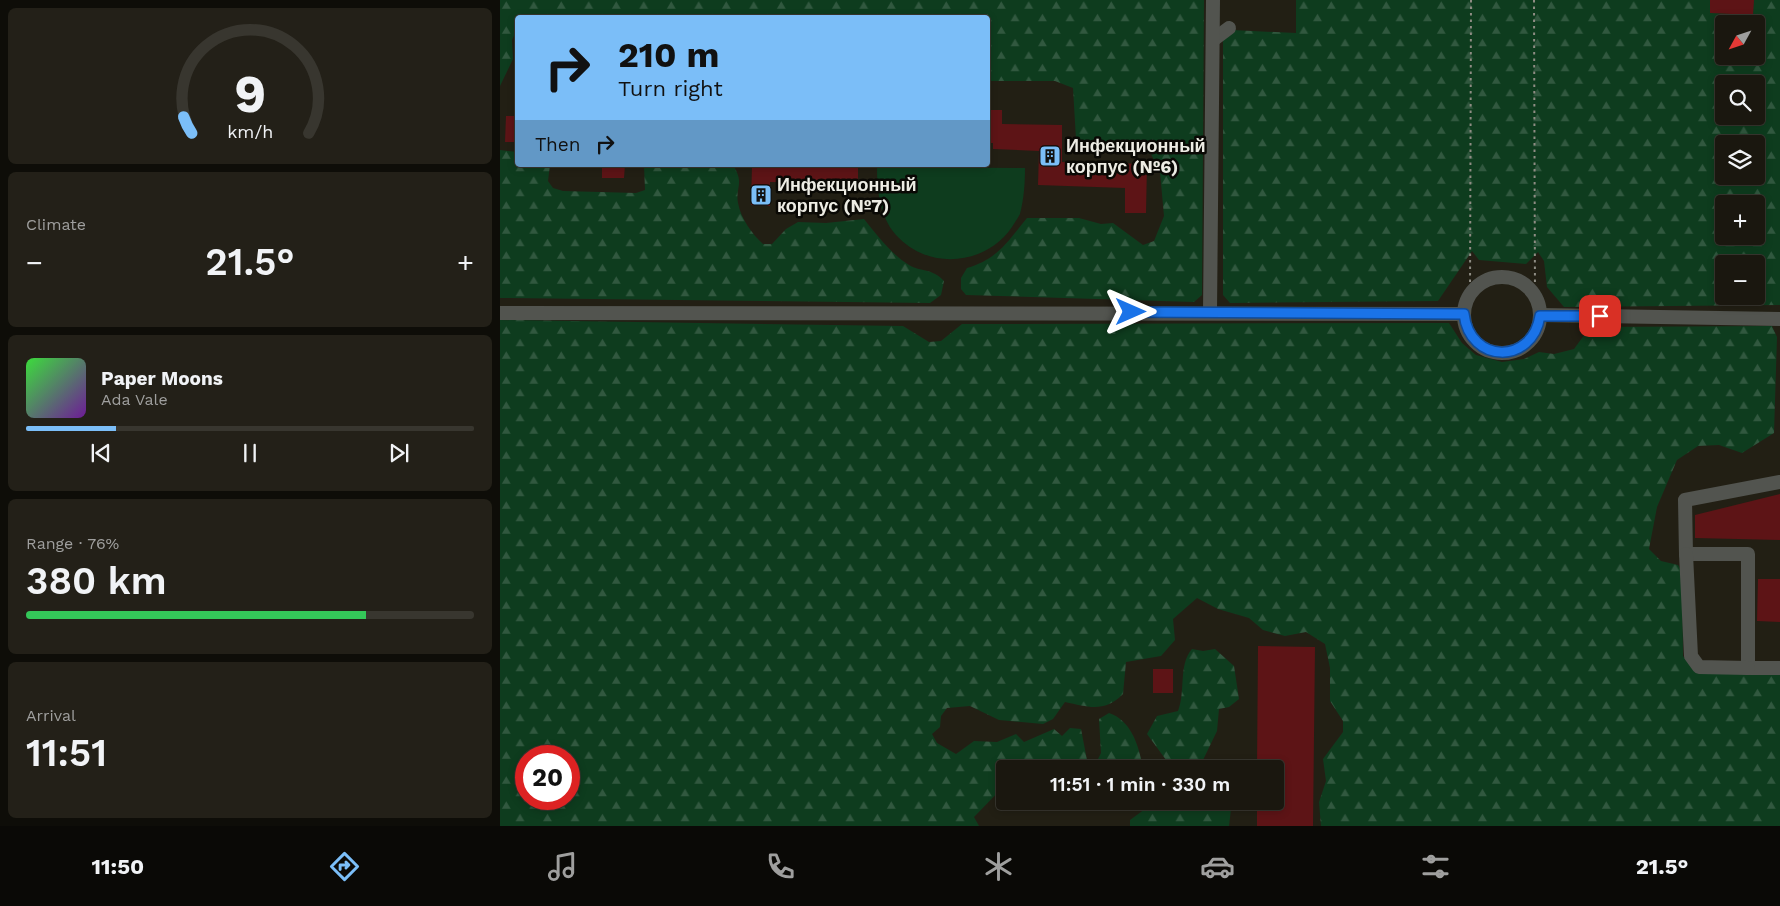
<!DOCTYPE html>
<html lang="en">
<head>
<meta charset="utf-8">
<style>
	:root { --surface:#1a170f; --page:#232018; --text:#f1f3f6; --muted:#9f9f9e; --line:#38362f; --accent:#7bbef8 }
	body { margin:0; font-family:"Work Sans",sans-serif; background:var(--page); color:var(--text); height:100vh; display:flex; flex-direction:column; font-size:19px; white-space:nowrap }
	* { box-sizing:border-box; margin:0 }
	p { font-size:16px; color:var(--muted) }
	.icon { flex:none; width:28px; height:28px; fill:none; stroke:currentColor; stroke-width:2; stroke-linecap:round; stroke-linejoin:round }
	.map { position:relative; flex:1; overflow:hidden }
	.panel { display:flex; flex-direction:column; gap:8px; padding:8px; background:#0e0d08; width:500px }
	.panel>* { flex:none }
	.top-card { position:absolute; left:15px; top:15px; width:475px; height:152px; border-radius:5px; box-shadow:0 2px 8px #0003,0 0 0 1px var(--line); background:#7bbef8; color:#111; overflow:hidden }
	.needle { width:32px; rotate:230deg }
	.tools { position:absolute; left:1215px; top:15px; display:grid; gap:10px }
	.tools a { display:grid; place-items:center; width:50px; height:50px; border-radius:5px; background:var(--surface); box-shadow:0 2px 8px #0003,0 0 0 1px var(--line); font-size:25px }
	.speed { position:absolute; left:15px; top:745px; display:flex; gap:10px; font-size:25px; font-weight:700; text-align:center }
	.speed>* { display:grid; place-content:center; width:65px; height:65px; border-radius:50%; background:var(--surface); box-shadow:0 2px 8px #0003,0 0 0 1px var(--line); line-height:1 }
	.speed .limit { border:8px solid #d22; background:#fff; color:#111 }
	.pin { position:absolute; display:grid; place-items:center; width:42px; height:42px; color:#fff; margin:-21px; border-radius:10px; box-shadow:0 2px 8px #0006 }
	.me { position:absolute; width:55px; margin:-28px; rotate:90deg; stroke-linejoin:round; filter:drop-shadow(0 0 4px #0008) }
	.turn { display:flex; align-items:center; gap:18px; height:105px; padding:0 20px; font-size:22px }
	.turn .icon { width:65px; height:65px; stroke-width:2.5 }
	.turn b { display:block; font-size:35px; line-height:42px }
	.then { display:flex; align-items:center; height:48px; padding:0 20px; background:#0003; gap:10px; font-size:19px }
	.big { font-size:38px; font-weight:600; line-height:1.1 }
	.panel .widget { flex:1; display:flex; flex-direction:column; justify-content:center; gap:8px; min-width:0; padding:0 18px; border-radius:8px; background:var(--page) }
	.panel .dial { align-items:center; gap:0 }
	.dial svg { height:130px; overflow:visible; fill:none; stroke:var(--line); stroke-width:7; stroke-linecap:round; text-anchor:middle }
	.dial text { fill:var(--text); stroke:none }
	.song { display:flex; align-items:center; gap:15px }
	.cover { width:60px; height:60px; border-radius:8px; background:linear-gradient(135deg,hsl(120 70% 55%),hsl(280 70% 35%)) }
	.played { height:5px; border-radius:2px; background:linear-gradient(90deg,var(--accent) 20%,var(--line) 20%) }
	.keys { display:flex; justify-content:space-around; direction:ltr }
	.heat { display:flex; justify-content:space-between; align-items:center; font-size:28px; direction:ltr }
	.charge { height:8px; border-radius:4px; background:linear-gradient(90deg,#34c759 76%,var(--line) 0) }
	.trip { position:absolute; left:496px; top:760px; width:288px; height:50px; border-radius:5px; background:var(--surface); box-shadow:0 2px 8px #0003,0 0 0 1px var(--line); font-weight:600; line-height:50px; text-align:center }
	.tab-bar { display:flex; height:80px; justify-content:space-around; align-items:center; background:#0a0906; color:var(--muted) }
	.tab-bar .icon { width:35px; height:35px }
	.tab-bar .current { color:var(--accent) }
	.tab-bar b { font-size:22px; color:var(--text) }
	main { display:flex; flex:1; min-height:0 }
	.map>svg:first-child { display:block }
</style>
</head>
<body>
<main>
<section class="panel">
<div class="widget dial"><svg viewBox="0 0 100 80">
<path d="M14 69A42 42 0 1 1 86 69"/>
<path d="M14 69A42 42 0 0 1 9 59" stroke="#7bbef8"/>
<text x="50" y="56" font-size="32" font-weight="700">9</text>
<text x="50" y="72" font-size="11">km/h</text>
</svg></div>
<div class="widget"><p>Climate</p>
<div class="heat"><a>−</a><b class="big">21.5°</b><a>+</a></div>
</div>
<div class="widget">
<div class="song"><i class="cover"></i><div><b>Paper Moons</b><p>Ada Vale</p></div></div>
<div class="played"></div>
<div class="keys"><svg class="icon" aria-label="previous" viewBox="0 0 24 24"><path d="M18 5L8 12l10 7zM5 5v14"/></svg><svg class="icon" aria-label="pause" viewBox="0 0 24 24"><path d="M8 5v14M16 5v14"/></svg><svg class="icon" aria-label="next" viewBox="0 0 24 24"><path d="M6 5l10 7-10 7zM19 5v14"/></svg></div>
</div>
<div class="widget"><p>Range · 76%</p><b class="big">380 km</b><div class="charge"></div></div>
<div class="widget"><p>Arrival</p><b class="big">11:51</b></div>
</section>
<div class="map">
<svg width="1280" height="826" viewBox="0 0 1280 826">
	<defs>
		<pattern id="forest-firs" width="22" height="20" patternUnits="userSpaceOnUse" patternTransform="scale(1.25)"><rect width="22" height="20" fill="#0e3c1e"/><path d="M5 1l3.5 6h-7zM16 11l3.5 6h-7z" fill="#31583f"/></pattern>
	</defs>
	<rect width="100%" height="100%" fill="#221f14"/>
	<path fill="#0e3c1e" d="M377,167L525,168C525,183 524,199 520,214C518,218 515,222 512,227C487,264 432,271 399,238C380,220 377,192 377,167Z"/>
	<g fill="url(#forest-firs)" fill-rule="evenodd">
		<path d="M0,0H704L702,295L694,302L466,295L461,289V278L467,268C498,259 508,241 527,218H579L601,224L613,223L643,245L654,241L664,216L660,172L651,154C639,151 627,152 615,149C603,146 598,142 585,147L576,139L573,88L555,81H488V18H18L17,29L12,40L13,59L0,86Z"/>
		<path d="M796,0H1280V305L1064,307L1047,287L1044,261L1038,252L1026,264L979,260L972,251L938,301L730,303L723,295V40L732,30L796,33ZM1224,24H1256V56H1224ZM1224,84H1256V116H1224ZM1224,144H1256V176H1224ZM1224,204H1256V236H1224ZM1224,264H1256V296H1224Z"/>
		<path d="M0,150L17,152L18,165H50L48,181L53,188L63,191L136,193L145,190L144,165H233C245,184 235,187 238,203C241,219 252,234 263,244H272L286,229L298,222L326,223L364,219C377,235 391,254 409,265C421,272 432,268 444,281L441,295L430,303L0,298Z"/>
		<path d="M0,320L403,326L429,342L441,341L462,324L949,323L962,343L976,355L1002,362L1024,359L1039,352L1054,354L1074,349L1090,327L1272,326L1277,337L1274,433L1242,453L1219,445L1198,446L1177,460L1157,507L1149,549L1161,561L1178,565L1182,572L1183,656L1188,662L1280,670V826H821L819,802L826,781L823,759L843,732V721L830,701V668L825,644L806,632L785,636L763,630L749,618L718,609L697,598L673,619L675,640L661,656L626,662L623,694C604,713 589,707 565,702L553,719L543,724L499,720L470,706L447,708L441,716L440,727L432,734L437,743L456,754L474,741L497,742L516,734L524,742L554,729L562,736L570,728L581,729L587,760L596,763L601,753L599,719L609,713C630,720 638,743 642,763L649,769H505V785L474,817L479,826H0ZM26,756H69V799H26Z"/>
		<path d="M692,649L703,651L715,649L734,666L739,699L729,707L719,709L717,731L703,760L706,769H676L672,768L647,734L657,716L678,711C686,691 678,665 692,649Z"/>
		<path d="M656,801H728L731,809L729,826H630V820Z"/>
	</g>
	<g fill="#5d1416">
		<path d="M1210,0H1254L1253,15L1210,13Z"/>
		<path d="M488,110H502V124L562,125V162L647,164L646,213H625V188L538,185L539,151L493,149V143H488Z"/>
		<path d="M6,116H18V142H5Z"/>
		<path d="M102,165H125L124,178H102Z"/>
		<path d="M252,165H358V184L270,182V206L251,205Z"/>
		<path d="M1280,494V540L1195,538V515Z"/>
		<path d="M1258,579H1280V622L1257,621Z"/>
		<path d="M758,646L815,647L813,826H757V801H775V769H757Z"/>
		<rect x="653" y="669" width="20" height="24"/>
	</g>
	<g fill="none" stroke-linecap="round" stroke-linejoin="round">
		<g stroke="#8f8d84" stroke-width="2" stroke-dasharray="2.5 4" stroke-linecap="butt">
			<path d="M1034,0L1035,296"/>
			<path d="M970,295L971,0"/>
		</g>
		<g stroke="#52544f" stroke-width="14">
			<path d="M713,40L729,28"/>
			<circle cx="1002" cy="315" r="38"/>
			<path d="M710,312L713,0"/>
			<path d="M0,313L964,314"/>
			<path d="M1040,315L1280,319"/>
			<path d="M1280,482L1185,500L1186,554H1248V668H1280"/>
			<path d="M1186,554L1191,656L1199,667L1248,668"/>
		</g>
	</g>
	<g fill="none" stroke-linecap="round" stroke-linejoin="round">
		<g stroke="#114b97" stroke-width="12">
			<path id="route" d="M631,312L964,314C970,364 1032,365 1040,316H1100"/>
		</g>
		<use href="#route" stroke="#1a73e8" stroke-width="9"/>
	</g>
	<defs>
		<g id="building-square" transform="scale(1.125)"><rect x="-9" y="-9" width="18" height="18" rx="4" fill="#7bbef8" stroke="#0a0905"/><path d="M-4-6H4V6H1V3H-1V6H-4ZM-2.5-4.3h1.7v1.8h-1.7ZM.8-4.3h1.7v1.8H.8ZM-2.5-1h1.7V.8h-1.7ZM.8-1h1.7V.8H.8Z" fill="#111"/></g>
	</defs>
	<g fill-rule="evenodd">
		<use href="#building-square" x="550" y="156"/>
		<use href="#building-square" x="261" y="195"/>
	</g>
	<g text-anchor="middle" stroke-width="5" stroke-linejoin="round" paint-order="stroke">
		<g font-size="18" font-weight="bold" fill="#edece4" stroke="#0a0905" text-anchor="start">
			<text x="566" y="152">Инфекционный<tspan x="566" dy="21">корпус (№6)</tspan></text>
			<text x="277" y="191">Инфекционный<tspan x="277" dy="21">корпус (№7)</tspan></text>
		</g>
	</g>
</svg>
<div class="tools">
<a><svg class="needle" viewBox="-14 -14 28 28"><path d="M0-13l5 13h-10z" fill="#e53935"/><path d="M0 13l5-13h-10z" fill="#9f9f9e"/></svg></a>
<a><svg class="icon" aria-label="search" viewBox="0 0 24 24"><circle cx="10" cy="10" r="6"/><path d="M15 15l6 6"/></svg></a>
<a><svg class="icon" aria-label="layers" viewBox="0 0 24 24"><path d="M12 4l9 5-9 5-9-5zM3 14l9 5 9-5"/></svg></a>
<a>+</a>
<a>−</a>
</div>
<div class="speed"><div class="limit">20</div></div>
<div class="pin" style="left:1100px;top:316px;background:#d93025"><svg class="icon" aria-label="arrive" viewBox="0 0 24 24"><path d="M6 21V4h12l-3 4 3 4H6"/></svg></div>
<svg class="me" style="left:631px;top:312px" viewBox="-20 -20 40 40"><path d="M0-17L14 15 0 8-14 15z" fill="#1a73e8" stroke="#fff" stroke-width="4"/></svg>
<div class="trip">11:51 · 1 min · 330 m</div>
<div class="top-card">
<div class="turn"><svg class="icon" aria-label="right" viewBox="0 0 24 24"><path d="M7 20v-9h11M14 6l5 5-5 5"/></svg><div><b>210 m</b>Turn right</div></div>
<div class="then">Then<svg class="icon" aria-label="right" viewBox="0 0 24 24"><path d="M7 20v-9h11M14 6l5 5-5 5"/></svg></div>
</div>
</div>
</main>
<nav class="tab-bar">
<b>11:50</b>
<svg class="icon current" aria-label="directions" viewBox="0 0 24 24"><path d="M12 3l9 9-9 9-9-9zM9 14v-3h6M13 9l2 2-2 2"/></svg>
<svg class="icon" aria-label="music" viewBox="0 0 24 24"><path d="M9 18V5l10-2v13"/><circle cx="6" cy="18" r="3"/><circle cx="16" cy="16" r="3"/></svg>
<svg class="icon" aria-label="phone" viewBox="0 0 24 24"><path d="M5 4h4l2 5-3 2q2 4 5 5l2-3 5 2v4C11 20 4 13 5 4z"/></svg>
<svg class="icon" aria-label="climate" viewBox="0 0 24 24"><path d="M12 3v18M4 7l16 10M4 17L20 7"/></svg>
<svg class="icon" aria-label="car" viewBox="0 0 24 24"><path d="M5 17H2v-5l4-1 3-4h7l3 4 3 1v5h-3M9 17h6M6 11h13"/><circle cx="7" cy="17" r="2"/><circle cx="17" cy="17" r="2"/></svg>
<svg class="icon" aria-label="filters" viewBox="0 0 24 24"><path d="M4 7h16M4 17h16"/><circle cx="9" cy="7" r="2"/><circle cx="15" cy="17" r="2"/></svg>
<b>21.5°</b>
</nav>
</body>
</html>
